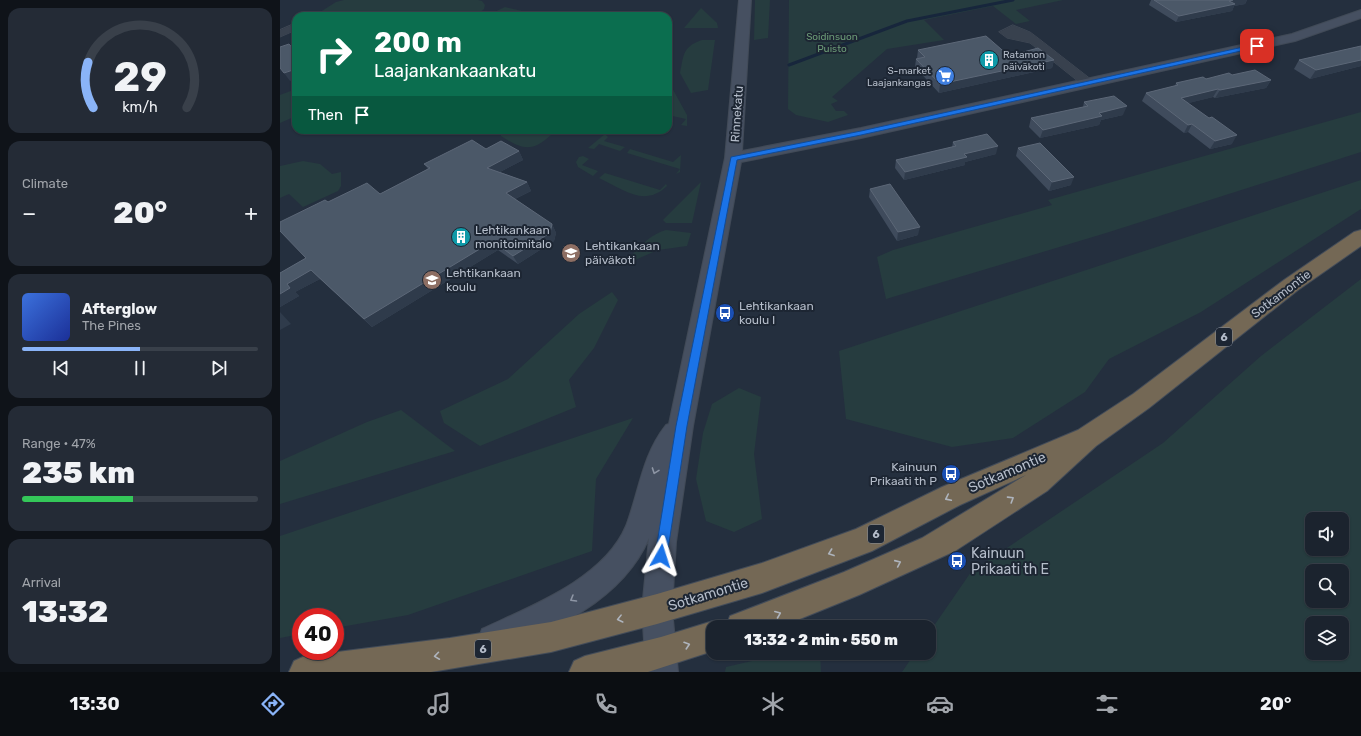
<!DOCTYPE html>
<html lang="en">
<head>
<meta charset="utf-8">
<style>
	:root { --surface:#1b232e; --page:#242b36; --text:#f1f3f6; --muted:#a0a4aa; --line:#39404a; --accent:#8ab4f8 }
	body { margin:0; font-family:Rubik,sans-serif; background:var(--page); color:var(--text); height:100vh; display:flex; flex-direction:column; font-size:15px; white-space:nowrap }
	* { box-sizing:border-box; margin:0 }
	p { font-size:13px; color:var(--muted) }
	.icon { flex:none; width:22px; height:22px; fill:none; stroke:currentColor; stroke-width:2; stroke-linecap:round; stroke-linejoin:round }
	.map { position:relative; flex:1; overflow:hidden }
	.details { display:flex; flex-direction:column; gap:8px; padding:8px; background:#0f1319; width:280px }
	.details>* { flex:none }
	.top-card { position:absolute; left:12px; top:12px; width:380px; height:122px; border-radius:12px; box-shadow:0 1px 3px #0004,0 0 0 1px var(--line); background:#0b6e4f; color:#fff; overflow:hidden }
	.tools { position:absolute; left:1025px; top:512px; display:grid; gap:8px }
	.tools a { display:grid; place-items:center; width:44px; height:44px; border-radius:8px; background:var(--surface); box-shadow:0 1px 3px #0004,0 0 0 1px var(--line); font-size:20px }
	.speed { position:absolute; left:12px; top:608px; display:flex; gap:8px; font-size:20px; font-weight:700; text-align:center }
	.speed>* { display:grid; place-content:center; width:52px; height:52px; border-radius:50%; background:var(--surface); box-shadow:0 1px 3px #0004,0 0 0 1px var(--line); line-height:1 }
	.speed .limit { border:6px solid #d22; background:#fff; color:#111 }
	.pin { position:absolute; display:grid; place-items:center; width:34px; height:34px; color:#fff; margin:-17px; border-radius:8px; box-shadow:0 2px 6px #0006 }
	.me { position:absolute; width:44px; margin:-22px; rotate:6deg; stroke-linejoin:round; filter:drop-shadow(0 0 3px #0008) }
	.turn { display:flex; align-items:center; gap:14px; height:84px; padding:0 16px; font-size:18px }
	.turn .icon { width:52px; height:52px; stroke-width:2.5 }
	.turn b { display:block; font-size:28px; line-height:34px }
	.then { display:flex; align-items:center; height:38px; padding:0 16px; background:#0003; gap:8px; font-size:15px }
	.big { font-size:30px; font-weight:800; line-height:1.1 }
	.details .tile { flex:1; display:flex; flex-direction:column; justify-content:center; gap:6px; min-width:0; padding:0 14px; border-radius:12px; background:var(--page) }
	.details .dial { align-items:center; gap:0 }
	.dial svg { height:104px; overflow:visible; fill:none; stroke:var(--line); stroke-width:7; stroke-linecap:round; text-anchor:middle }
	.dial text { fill:var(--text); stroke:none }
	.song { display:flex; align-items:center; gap:12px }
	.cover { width:48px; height:48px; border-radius:6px; background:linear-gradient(135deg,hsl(220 70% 55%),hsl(230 70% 35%)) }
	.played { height:4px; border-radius:2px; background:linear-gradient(90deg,var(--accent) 50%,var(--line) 50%) }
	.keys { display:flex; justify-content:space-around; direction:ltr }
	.heat { display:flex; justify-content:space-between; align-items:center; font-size:22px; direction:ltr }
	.charge { height:6px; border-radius:3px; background:linear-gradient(90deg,#34c759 47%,var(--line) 0) }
	.trip { position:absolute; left:426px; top:620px; width:230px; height:40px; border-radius:12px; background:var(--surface); box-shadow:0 1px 3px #0004,0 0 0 1px var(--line); font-weight:800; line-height:40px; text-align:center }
	.menu { display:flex; height:64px; justify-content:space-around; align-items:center; background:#0b0e12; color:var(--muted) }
	.menu .icon { width:28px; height:28px }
	.menu .on { color:var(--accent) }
	.menu b { font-size:18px; color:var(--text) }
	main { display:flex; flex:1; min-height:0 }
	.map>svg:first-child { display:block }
</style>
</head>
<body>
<main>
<section class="details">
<div class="tile dial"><svg viewBox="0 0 100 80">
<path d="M14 69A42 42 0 1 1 86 69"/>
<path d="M14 69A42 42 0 0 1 10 34" stroke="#8ab4f8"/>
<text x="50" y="56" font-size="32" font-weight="700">29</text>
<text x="50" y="72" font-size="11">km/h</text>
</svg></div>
<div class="tile"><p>Climate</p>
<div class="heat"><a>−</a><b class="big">20°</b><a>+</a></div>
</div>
<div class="tile">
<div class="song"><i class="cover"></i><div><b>Afterglow</b><p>The Pines</p></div></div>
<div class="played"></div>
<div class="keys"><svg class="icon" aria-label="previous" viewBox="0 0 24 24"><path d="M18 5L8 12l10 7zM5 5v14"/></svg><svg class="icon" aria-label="pause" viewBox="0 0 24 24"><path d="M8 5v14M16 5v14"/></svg><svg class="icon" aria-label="next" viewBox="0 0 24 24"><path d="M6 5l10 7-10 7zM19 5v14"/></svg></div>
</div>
<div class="tile"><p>Range · 47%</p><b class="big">235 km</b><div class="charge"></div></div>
<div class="tile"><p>Arrival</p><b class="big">13:32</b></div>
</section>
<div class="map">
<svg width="1081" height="672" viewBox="0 0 1081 672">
	<rect width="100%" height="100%" fill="#242f3e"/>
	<g fill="#263c3f" fill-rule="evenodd">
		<path d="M64,0H198L202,1L205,5L204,9L196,16H34L56,2Z"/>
		<path d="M475,0H490L488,38L474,40Z"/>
		<path d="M509,0H783L736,10L750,21L736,24L713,6L644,20L664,40L607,49L552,97L558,101L551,104L556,111H564L568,115L548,122L516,115L508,109Z"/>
		<path d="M225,7L264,16H206Z"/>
		<path d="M421,8L437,23L438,28H404Z"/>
		<path d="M422,40H435L428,90L411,93L400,73C404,55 402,47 422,40Z"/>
		<path d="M388,85L391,86L407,115V126L401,125L406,119L388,115Z"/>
		<path d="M16,89V116L0,123V95Z"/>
		<path d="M1081,112V152L826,233L606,299L597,257L613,250L772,205L768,200Z"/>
		<path d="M229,130H267L273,133C252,153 243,150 221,136V133Z"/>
		<path d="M325,134L328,137L324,141L345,147L340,151L319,144L314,149L308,148Z"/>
		<path d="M350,149L393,162L401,155L400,172L396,174L400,169L347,153Z"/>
		<path d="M303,156L309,159L302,165L318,171L313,176L298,167L296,162L299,157Z"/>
		<path d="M23,161L40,164L52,174L61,172V186L58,191L23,207L9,194L0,198V166Z"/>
		<path d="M325,173L380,190L386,184L387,186C364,208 343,189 319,178Z"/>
		<path d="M1081,180V209L921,312L829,359L805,392L733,438L672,447L566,419L559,351Z"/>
		<path d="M421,182L412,223H386L383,220Z"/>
		<path d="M386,230L411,233L407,246L378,250L341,266C355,253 367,235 386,230Z"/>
		<path d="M1081,279V672H622L635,653H649V633L691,572L883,443L981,356ZM1032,519H1062V549H1032ZM1032,571H1062V601H1032ZM1032,623H1062V653H1032Z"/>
		<path d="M332,292L338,300L314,348L289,380L296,407L200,446L164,423L160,411L228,379L299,314Z"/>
		<path d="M459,388L481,397L474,454L482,519L454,532L426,521L416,479L423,433L432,404Z"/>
		<path d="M121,410L175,451L0,504V461L87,422Z"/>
		<path d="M353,418L316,479L312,551L128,615L55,628V617H21V634L0,638V536Z"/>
		<path d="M506,653H540L541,672H445L446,667Z"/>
	</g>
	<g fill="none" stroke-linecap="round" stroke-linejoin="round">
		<path stroke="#17263c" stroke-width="3" d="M509,65L627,21L733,0"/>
		<g stroke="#414a57" stroke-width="1">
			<g id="street">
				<path d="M16,23V30L0,37V30Z"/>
				<path d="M733,25L750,32L758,38L812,80L814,83L812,86H804L750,43L727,38L719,32Z"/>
			</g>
		</g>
		<g stroke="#414a57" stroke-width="2">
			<path id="secondary" d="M459,0H471L462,151L581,128L1012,34L1081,10V18L1015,41L581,138L461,162L413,426L396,542L392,609L398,672H366L362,609L369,538C343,600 272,631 213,655L202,651L198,640L202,629C249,607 324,579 346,526C359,492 362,455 386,425L389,424L445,158Z"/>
		</g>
		<g stroke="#434c59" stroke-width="2">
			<g id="highway">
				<path d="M1081,230V246L1018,290L869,408L816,446L767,491L675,551L579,595L500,627H446L450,616L564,572L642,538L746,475L680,505L592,551L482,593L377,624L271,652L151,672H9L14,661L25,656L170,638L271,622L377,594L482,563L576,529L662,487L798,430L853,394L1004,280L1074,232Z"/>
				<path d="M433,621L445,627H433V651L368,672H289L294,661L305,656L381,637Z"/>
			</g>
		</g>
		<use href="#street" fill="#38414e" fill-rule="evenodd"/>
		<use href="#secondary" fill="#465061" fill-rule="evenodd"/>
		<use href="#highway" fill="#746855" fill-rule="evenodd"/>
	</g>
	<g fill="#3f4b5c">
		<path d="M871,0H967L965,4L954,6L952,11L896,22L869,5Z"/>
		<path d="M1081,46V66L1030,79L1014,69L1019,60Z"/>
		<path d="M638,50L729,56L774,60L772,68L659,93L635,67L636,59H638L637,58Z"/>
		<path d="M952,75L991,80L986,88L935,98L933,97L908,103L952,144L930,149L908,132L904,133L862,101L866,93L895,86L896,83Z"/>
		<path d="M804,102L843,115L821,120L819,125L760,138L749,127L751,118L803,107Z"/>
		<path d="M673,142L716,154L685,162V165L624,180L615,168L616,160L672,147Z"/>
		<path d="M738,148L791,185L769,191L736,156Z"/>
		<path d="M206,149L239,151L243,160L220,172L247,182L251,191L235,199L272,224L276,233L274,241L238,264L218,250L92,327L40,279L15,292L19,296L0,307V273L26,258L100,194L148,169L144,164Z"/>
		<path d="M590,189L638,235L617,241L589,197Z"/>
	</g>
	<g fill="#2f3b4b">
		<path d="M953,0H967L965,4L954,6L952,11L896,22L899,16Z"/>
		<path d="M774,60L772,68L659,93L660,84Z"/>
		<path d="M1081,60V66L1030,79L1036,70Z"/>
		<path d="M16,69V79L10,81L4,73Z"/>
		<path d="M991,80L986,88L935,98L940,90Z"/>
		<path d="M938,89L933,97L897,106L901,98Z"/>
		<path d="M847,106L843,115L821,120L819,125L760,138L763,130L819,113Z"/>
		<path d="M912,124L908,132L904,133L908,125Z"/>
		<path d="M957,135L952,144L930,149L935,141Z"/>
		<path d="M718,146L716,154L685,162V165L624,180L625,172L684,154Z"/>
		<path d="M239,151L243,160L212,176L207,168Z"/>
		<path d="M794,177L791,185L769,191L772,182Z"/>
		<path d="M247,182L251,191L231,201L226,193Z"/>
		<path d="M272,224L276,233L274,241L238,264L233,256Z"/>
		<path d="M640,227L638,235L617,241L618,232Z"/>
		<path d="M213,241L218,250L92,327L84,319Z"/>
		<path d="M31,270L40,279L15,292L19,296L0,307V294L7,284Z"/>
		<path d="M0,312L11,324L0,330Z"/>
	</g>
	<g fill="#4b5868" stroke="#5c6777">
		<path d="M874,0H953L949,1L955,4L899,16Z"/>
		<path d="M706,36L729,56L758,48L774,60L660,84L636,59L645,57L638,50Z"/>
		<path d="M9,44L16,52V69L4,73L0,68V47Z"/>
		<path d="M1081,46V60L1036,70L1019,60Z"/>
		<path d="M975,70L991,80L940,90L938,89L901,98L929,118L932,117L957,135L935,141L912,124L908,125L866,93L898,85L896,83L923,77L926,79L949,73L952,75Z"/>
		<path d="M834,96L847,106L819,113L822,116L763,130L751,118L808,106L804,102Z"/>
		<path d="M707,134L718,146L684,154L687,157L625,172L616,160L676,146L673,142Z"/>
		<path d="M192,140L206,149L221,141L239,151L207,168L247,182L226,193L272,224L270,233L233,256L213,241L84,319L31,270L7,284L10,288L0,294V273L26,258L0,231V222L45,200L48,202L87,183L100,194L150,168L144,164Z"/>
		<path d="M760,143L794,177L772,182L738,148Z"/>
		<path d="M610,184L640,227L618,232L590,189Z"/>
	</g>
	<defs><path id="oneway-chevron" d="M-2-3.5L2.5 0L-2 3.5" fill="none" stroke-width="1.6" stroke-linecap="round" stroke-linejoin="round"/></defs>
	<g stroke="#8e96a5">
		<use href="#oneway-chevron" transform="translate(375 471) rotate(110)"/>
		<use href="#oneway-chevron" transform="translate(293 599) rotate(150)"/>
	</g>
	<g stroke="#aeb4bd">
		<use href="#oneway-chevron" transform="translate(668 498) rotate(154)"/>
		<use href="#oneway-chevron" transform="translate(731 499) rotate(-32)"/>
		<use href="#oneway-chevron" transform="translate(551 553) rotate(160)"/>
		<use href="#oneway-chevron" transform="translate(618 563) rotate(-24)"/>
		<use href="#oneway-chevron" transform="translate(498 614) rotate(-22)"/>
		<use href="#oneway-chevron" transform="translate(340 619) rotate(166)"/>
		<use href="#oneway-chevron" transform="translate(407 645) rotate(-18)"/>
		<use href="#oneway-chevron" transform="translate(157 656) rotate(172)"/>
	</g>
	<path fill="#1a73e8" stroke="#114b97" d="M977,44L979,47L581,135L457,160L407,426L387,556L385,560L381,561L377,560L375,556L396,426L451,157L581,131Z"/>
	<defs>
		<g id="building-disc" transform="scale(1)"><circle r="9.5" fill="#0f9aa8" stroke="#1d2633"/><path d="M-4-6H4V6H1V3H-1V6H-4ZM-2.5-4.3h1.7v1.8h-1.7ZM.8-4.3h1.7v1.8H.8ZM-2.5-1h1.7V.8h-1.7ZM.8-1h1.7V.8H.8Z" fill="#fff"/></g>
		<g id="supermarket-disc" transform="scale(1)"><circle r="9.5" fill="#3f7fe0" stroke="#1d2633"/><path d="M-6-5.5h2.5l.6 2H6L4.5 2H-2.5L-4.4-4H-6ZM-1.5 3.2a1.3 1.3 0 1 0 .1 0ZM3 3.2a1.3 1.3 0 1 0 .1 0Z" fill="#fff"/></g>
		<g id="school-disc" transform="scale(1)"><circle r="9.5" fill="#8d6e63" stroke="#1d2633"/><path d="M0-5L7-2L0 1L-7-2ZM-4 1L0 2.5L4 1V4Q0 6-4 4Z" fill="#fff"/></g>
		<g id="bus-disc" transform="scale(1)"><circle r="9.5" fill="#1a4fb4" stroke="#1d2633"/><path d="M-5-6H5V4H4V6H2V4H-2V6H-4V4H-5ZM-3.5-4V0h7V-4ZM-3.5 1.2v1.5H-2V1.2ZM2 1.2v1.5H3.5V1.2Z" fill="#fff"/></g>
	</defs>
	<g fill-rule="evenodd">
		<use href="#building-disc" x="709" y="60"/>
		<use href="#supermarket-disc" x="665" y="76"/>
		<use href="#building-disc" x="181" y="237"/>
		<use href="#school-disc" x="291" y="253"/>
		<use href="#school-disc" x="152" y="280"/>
		<use href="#bus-disc" x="445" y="313"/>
		<use href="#bus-disc" x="671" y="474"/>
		<use href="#bus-disc" x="677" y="561"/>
	</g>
	<g text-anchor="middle" stroke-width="4" stroke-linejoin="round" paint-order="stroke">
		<g font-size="10" fill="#6b9a76" stroke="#1d2633">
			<text x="552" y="40">Soidinsuon<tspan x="552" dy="12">Puisto</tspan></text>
		</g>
		<g font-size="10" fill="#b4bcc9" stroke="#1d2633" text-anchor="start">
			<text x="723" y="58">Ratamon<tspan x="723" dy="12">päiväkoti</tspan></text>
			<text x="651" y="74" text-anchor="end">S-market<tspan x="651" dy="12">Laajankangas</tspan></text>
		</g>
		<g fill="#1d2633" stroke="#878f9c" stroke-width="1">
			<rect x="936" y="328" width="16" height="18" rx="3"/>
			<rect x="588" y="525" width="16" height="18" rx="3"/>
			<rect x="195" y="640" width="16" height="18" rx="3"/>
		</g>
		<g font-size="11" font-weight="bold" fill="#b4bcc9">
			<text x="944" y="341">6</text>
			<text x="596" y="538">6</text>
			<text x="203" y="653">6</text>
		</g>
		<g font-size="12" fill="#b4bcc9" stroke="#1d2633">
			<text transform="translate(457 114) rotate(-86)" y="4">Rinnekatu</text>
			<text transform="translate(1001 294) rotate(-37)" y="4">Sotkamontie</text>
		</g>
		<g font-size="12" fill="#b4bcc9" stroke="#1d2633" text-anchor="start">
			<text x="195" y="234">Lehtikankaan<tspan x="195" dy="14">monitoimitalo</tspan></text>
			<text x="305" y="250">Lehtikankaan<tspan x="305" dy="14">päiväkoti</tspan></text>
			<text x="166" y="277">Lehtikankaan<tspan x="166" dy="14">koulu</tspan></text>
			<text x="459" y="310">Lehtikankaan<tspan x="459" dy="14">koulu I</tspan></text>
			<text x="657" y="471" text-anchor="end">Kainuun<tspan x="657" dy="14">Prikaati th P</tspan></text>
		</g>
		<g font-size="14" fill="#b4bcc9" stroke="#1d2633">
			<text transform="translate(727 472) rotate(-23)" y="5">Sotkamontie</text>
			<text transform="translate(428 594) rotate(-17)" y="5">Sotkamontie</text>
		</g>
		<g font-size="14" fill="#b4bcc9" stroke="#1d2633" text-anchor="start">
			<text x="691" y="558">Kainuun<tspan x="691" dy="16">Prikaati th E</tspan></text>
		</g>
	</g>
</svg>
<div class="tools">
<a><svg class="icon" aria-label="sound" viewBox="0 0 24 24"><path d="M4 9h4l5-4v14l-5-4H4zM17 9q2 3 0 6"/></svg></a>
<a><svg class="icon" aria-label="search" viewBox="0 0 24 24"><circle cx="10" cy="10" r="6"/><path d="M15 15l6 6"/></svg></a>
<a><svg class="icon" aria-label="layers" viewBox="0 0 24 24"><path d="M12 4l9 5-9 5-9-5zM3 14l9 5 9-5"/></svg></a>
</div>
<div class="speed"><div class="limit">40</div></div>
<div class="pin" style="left:977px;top:46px;background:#d93025"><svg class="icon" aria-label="arrive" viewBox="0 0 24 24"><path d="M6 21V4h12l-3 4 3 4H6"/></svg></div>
<svg class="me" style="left:381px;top:556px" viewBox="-20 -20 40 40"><path d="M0-17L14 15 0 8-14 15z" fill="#1a73e8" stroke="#fff" stroke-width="4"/></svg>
<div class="trip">13:32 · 2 min · 550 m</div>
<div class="top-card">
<div class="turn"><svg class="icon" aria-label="right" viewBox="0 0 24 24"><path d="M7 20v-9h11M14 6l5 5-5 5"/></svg><div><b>200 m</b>Laajankankaankatu</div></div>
<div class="then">Then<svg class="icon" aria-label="arrive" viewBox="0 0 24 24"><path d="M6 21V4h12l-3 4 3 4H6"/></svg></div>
</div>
</div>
</main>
<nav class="menu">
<b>13:30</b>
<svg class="icon on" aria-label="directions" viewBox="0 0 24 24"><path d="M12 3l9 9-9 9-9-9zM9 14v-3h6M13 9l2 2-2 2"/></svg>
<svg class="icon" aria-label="music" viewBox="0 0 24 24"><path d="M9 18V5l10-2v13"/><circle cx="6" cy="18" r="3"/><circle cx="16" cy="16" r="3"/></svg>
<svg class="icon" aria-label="phone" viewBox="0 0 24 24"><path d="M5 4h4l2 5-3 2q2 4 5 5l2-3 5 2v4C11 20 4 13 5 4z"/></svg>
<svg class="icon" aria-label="climate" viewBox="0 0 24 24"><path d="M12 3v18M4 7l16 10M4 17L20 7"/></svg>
<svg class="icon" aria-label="car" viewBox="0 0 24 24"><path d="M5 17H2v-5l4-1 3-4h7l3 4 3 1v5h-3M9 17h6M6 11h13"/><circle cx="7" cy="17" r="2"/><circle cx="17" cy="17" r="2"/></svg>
<svg class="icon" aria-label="filters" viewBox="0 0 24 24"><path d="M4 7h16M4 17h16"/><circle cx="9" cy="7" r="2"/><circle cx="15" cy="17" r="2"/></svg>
<b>20°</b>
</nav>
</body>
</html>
